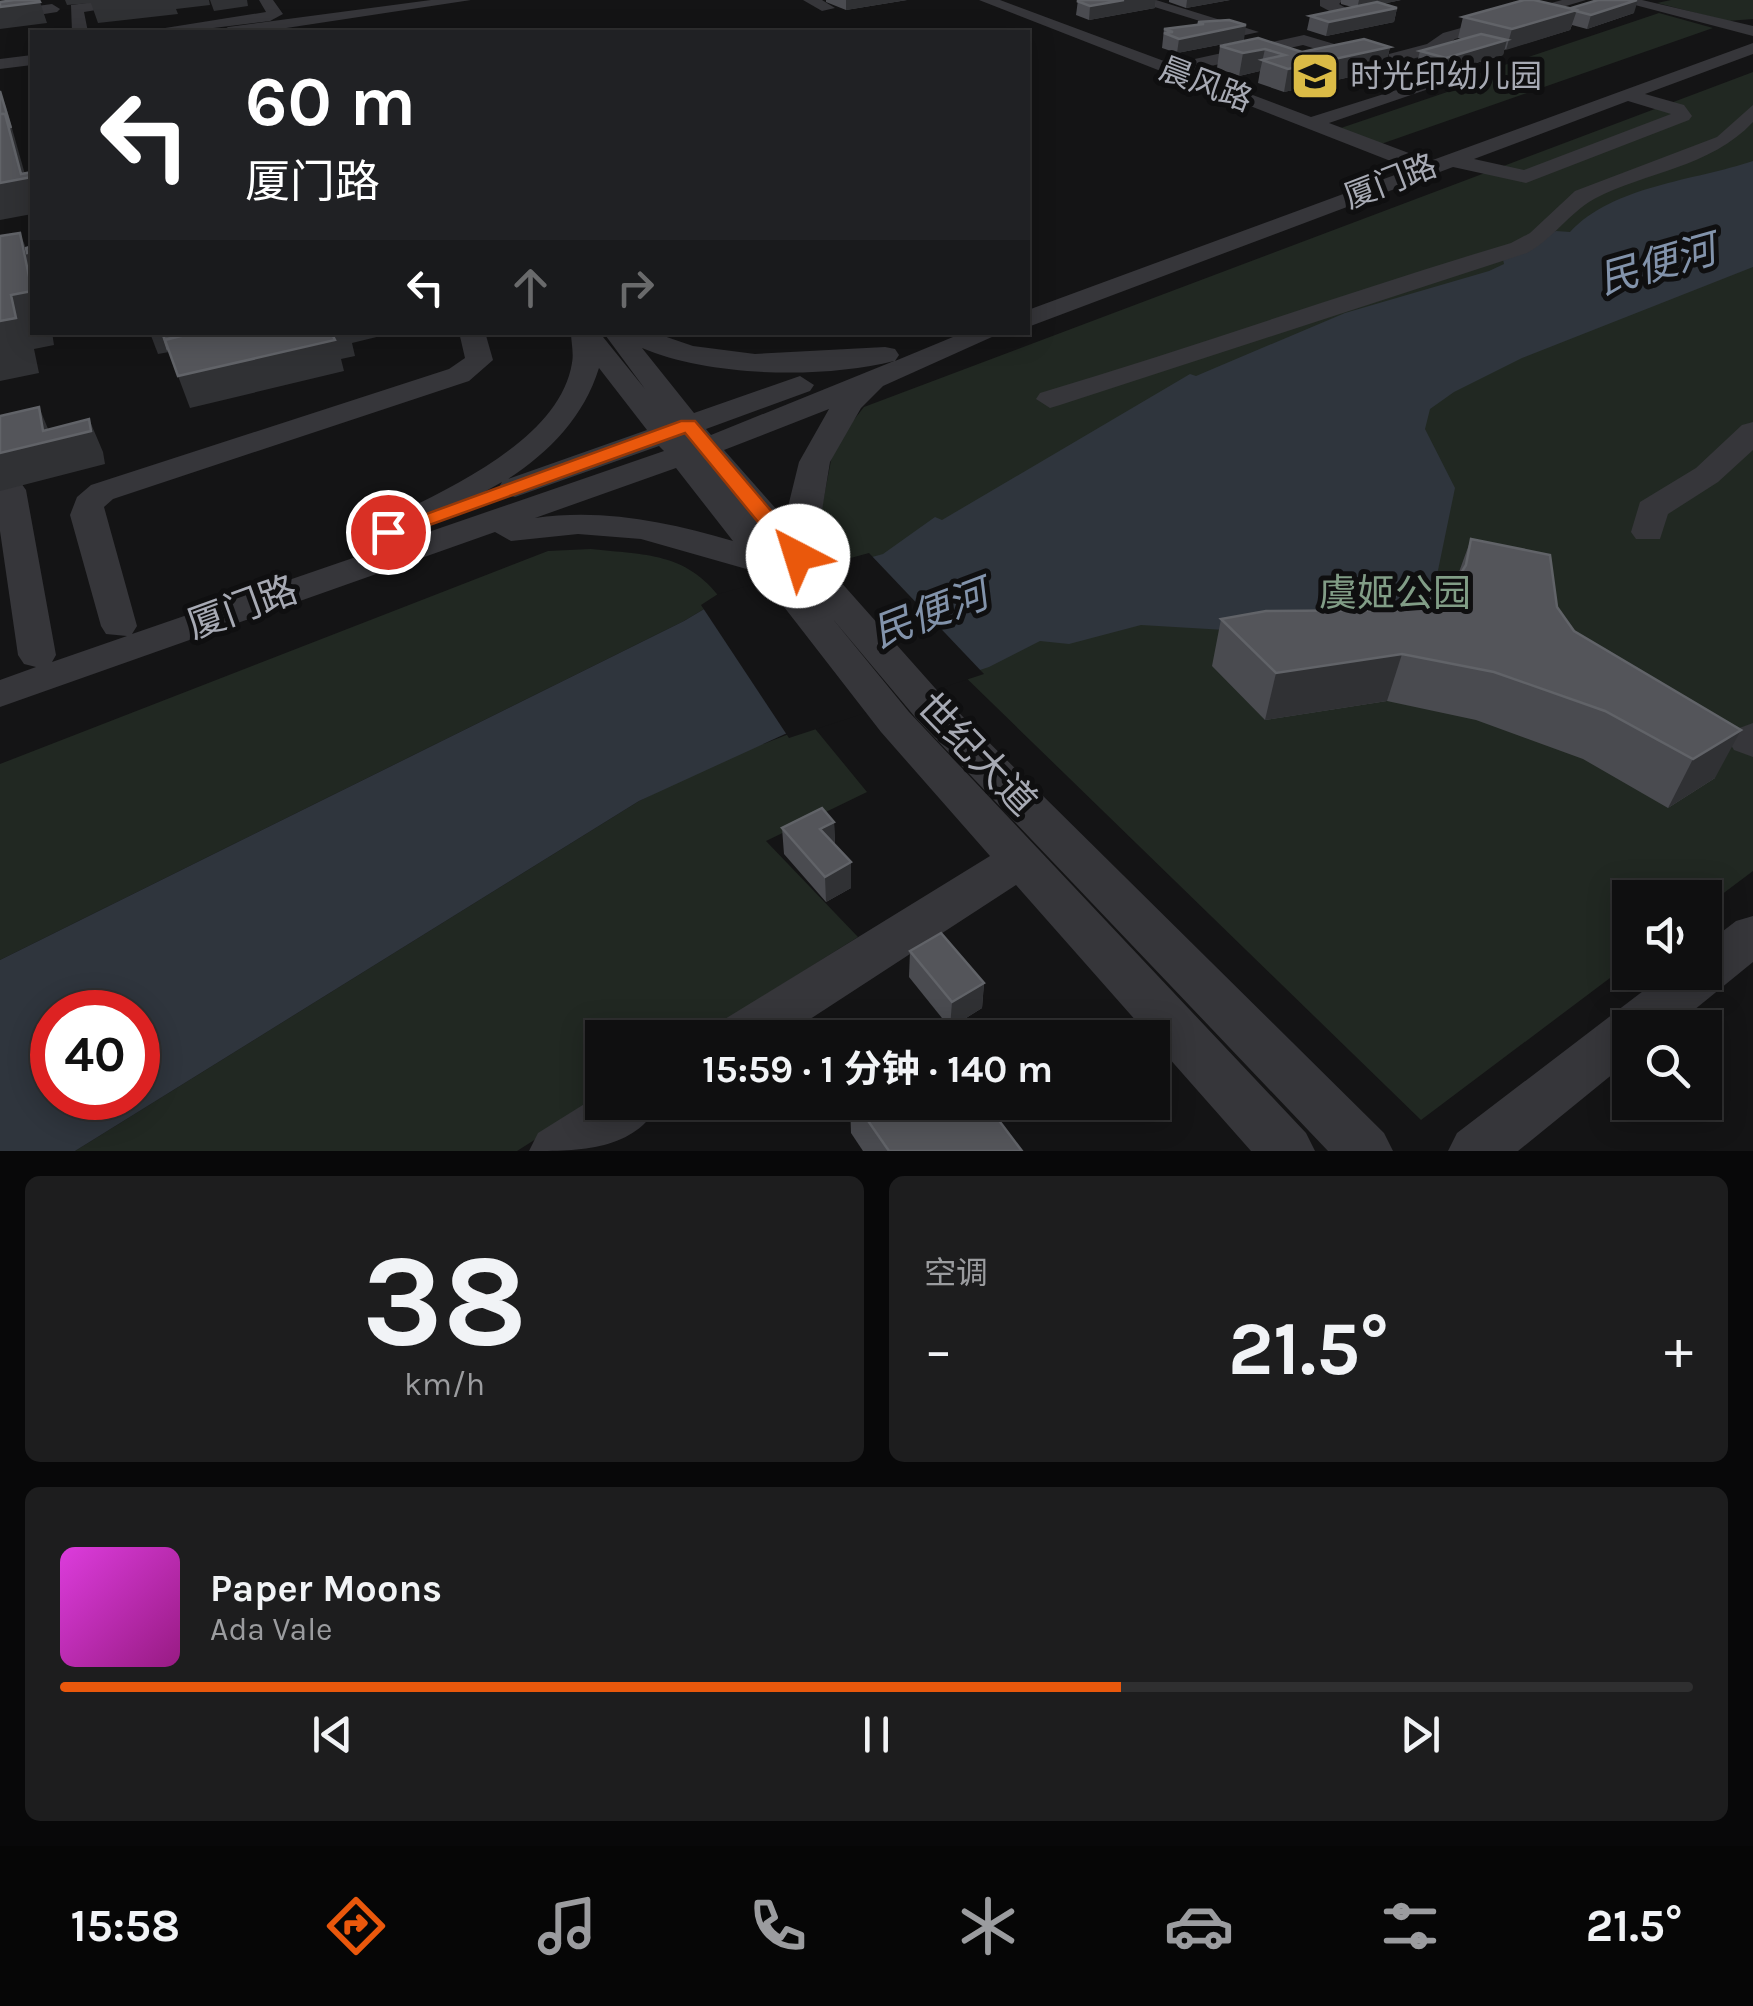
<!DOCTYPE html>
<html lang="zh">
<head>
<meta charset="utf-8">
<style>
	:root { --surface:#0f0f10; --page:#1d1d1e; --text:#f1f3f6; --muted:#9b9c9f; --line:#2f2f30; --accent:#ea580c }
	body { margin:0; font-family:Karla,"Noto Sans SC",sans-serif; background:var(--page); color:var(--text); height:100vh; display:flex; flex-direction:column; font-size:38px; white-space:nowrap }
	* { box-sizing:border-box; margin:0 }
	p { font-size:32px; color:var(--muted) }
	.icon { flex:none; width:55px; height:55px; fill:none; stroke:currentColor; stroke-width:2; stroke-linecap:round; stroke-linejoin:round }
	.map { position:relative; height:1151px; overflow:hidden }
	.sheet { display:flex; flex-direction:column; gap:25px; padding:25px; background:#080809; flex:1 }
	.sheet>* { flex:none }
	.top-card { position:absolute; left:30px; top:30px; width:1000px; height:305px; border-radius:0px; box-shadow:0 5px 25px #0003,0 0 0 2px var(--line); background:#202124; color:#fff; overflow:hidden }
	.buttons { position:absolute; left:1612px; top:880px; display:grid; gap:20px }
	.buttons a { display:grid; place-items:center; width:110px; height:110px; border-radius:0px; background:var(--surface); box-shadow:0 5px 25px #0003,0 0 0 2px var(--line); font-size:50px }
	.speed { position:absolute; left:30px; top:990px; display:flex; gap:20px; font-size:50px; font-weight:700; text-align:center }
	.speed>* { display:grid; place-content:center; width:130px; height:130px; border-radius:50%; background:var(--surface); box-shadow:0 5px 25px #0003,0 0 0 2px var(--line); line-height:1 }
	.speed .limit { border:15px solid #d22; background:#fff; color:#111 }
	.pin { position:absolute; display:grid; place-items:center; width:85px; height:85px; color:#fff; margin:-42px; border:5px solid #fff; border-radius:50%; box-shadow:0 2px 10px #0007 }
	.me { position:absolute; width:110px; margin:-55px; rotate:320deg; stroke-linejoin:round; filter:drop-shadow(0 0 8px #0008) }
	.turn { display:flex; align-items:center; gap:35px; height:210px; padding:0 50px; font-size:45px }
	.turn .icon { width:130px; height:130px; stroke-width:2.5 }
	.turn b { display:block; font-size:70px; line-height:85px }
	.lanes { display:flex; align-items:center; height:95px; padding:0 50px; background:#0003; justify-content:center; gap:50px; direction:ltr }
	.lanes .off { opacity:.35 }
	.big { font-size:75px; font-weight:700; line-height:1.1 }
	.sheet .widget { flex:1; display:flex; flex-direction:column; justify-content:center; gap:15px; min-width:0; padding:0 35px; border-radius:15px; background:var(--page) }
	.sheet .dial { align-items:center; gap:0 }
	.dial b { font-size:130px; line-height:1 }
	.song { display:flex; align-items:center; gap:30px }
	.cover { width:120px; height:120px; border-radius:15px; background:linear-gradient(135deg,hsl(300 70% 55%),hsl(310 70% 35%)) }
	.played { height:10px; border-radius:5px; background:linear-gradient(90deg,var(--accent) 65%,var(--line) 65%) }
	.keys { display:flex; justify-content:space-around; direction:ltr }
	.heat { display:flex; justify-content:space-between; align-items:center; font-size:55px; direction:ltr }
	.sheet .tiles { flex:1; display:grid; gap:25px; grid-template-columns:1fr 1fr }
	.widget:last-child { grid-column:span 2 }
	.trip { position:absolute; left:585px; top:1020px; width:585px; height:100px; border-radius:0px; background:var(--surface); box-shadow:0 5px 25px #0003,0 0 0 2px var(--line); font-weight:700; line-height:100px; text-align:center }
	.tab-bar { display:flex; height:160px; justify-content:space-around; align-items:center; background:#060606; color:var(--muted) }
	.tab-bar .icon { width:70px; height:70px }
	.tab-bar .on { color:var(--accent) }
	.tab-bar b { font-size:45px; color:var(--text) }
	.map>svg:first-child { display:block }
</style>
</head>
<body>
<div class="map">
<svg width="1753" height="1151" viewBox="0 0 1753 1151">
	<rect width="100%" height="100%" fill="#141415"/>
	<g fill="#212822">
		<path d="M1671,0H1753V19L1728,21L1657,3Z"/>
		<path d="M1659,13L1713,28L1381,144L1338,129L1462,87L1451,83Z"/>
		<path d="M1753,72V871L1705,907V898H1630V963L1421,1120L817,533L834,445L864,407Z"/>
		<path d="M591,549C645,555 686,552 721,599L684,621L0,960V764L548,551Z"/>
		<path d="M812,725L867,792L766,841L858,937L698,1037L602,1038V1097L517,1151H75L639,801L714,763Z"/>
	</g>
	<path fill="#2f353d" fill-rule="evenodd" d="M1753,161V267L1522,358L1454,392L1430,409L1425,429L1455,488L1436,580L1456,584L1451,611L1242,631L1141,625L1069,644L1040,641L989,667L785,734L639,801L75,1151H0V960L684,621L721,599L883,554L935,517L942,520L1190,374L1196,376L1345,313L1489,271L1504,264L1503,259L1556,231L1570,232C1614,185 1694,181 1753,161ZM52,1012H138V1098H52Z"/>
	<path fill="#141415" d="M869,553L984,674L789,738L701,605L718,594Z"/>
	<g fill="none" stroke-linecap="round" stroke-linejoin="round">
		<g fill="#36363a" fill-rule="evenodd">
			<path d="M108,0H157L84,12L88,32H72L71,5Z"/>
			<path d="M259,0H273L283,14L270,21L181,32H140L266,12Z"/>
			<path d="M431,0H471L260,32H220L228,27Z"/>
			<path d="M803,0H822L835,8L822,11Z"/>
			<path d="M979,0H1000L1172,64L1304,35L1388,60L1389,54L1427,44L1443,33L1562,0H1586L1455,39L1439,52L1396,63L1449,82L1329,123L1430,161L1753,43V54L1645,94L1684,105L1692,116L1689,120L1526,183L1453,167L1028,327V310L1411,169ZM1303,45L1422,82L1311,117L1189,71ZM1628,101L1671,114L1524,170L1474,159Z"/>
			<path d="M1132,0H1156L1259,32L1245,35Z"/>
			<path d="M1320,0H1343L1339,4L1358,15L1311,26V20L1335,14L1320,6Z"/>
			<path d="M1616,0H1642L1753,26V36Z"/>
			<path d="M52,4L60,9L57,12L0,21V11Z"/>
			<path d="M32,55V65L0,69V59Z"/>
			<path d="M1753,105V122C1710,168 1647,171 1594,199C1569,213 1553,239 1527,253L1060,405L1050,408L1036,399L1040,393C1198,346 1353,290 1511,243L1530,233L1575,191L1717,137Z"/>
			<path d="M459,332H485L493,360L469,381L113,499L104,507L137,626L132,634L664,451L659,446L515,497L504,494L499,487L502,482L400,539H376L371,532L376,525C440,492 559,443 572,363C574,353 571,342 571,332H599L645,389L603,332H652L693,346L755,354L885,347L895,349L899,355L895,361L965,332H1003L883,386L861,408L830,462L815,553L943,697L1384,1133L1393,1151H1328L915,717L832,618L909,712L1306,1133L1315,1151H1251L1016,885L781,1038H713L720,1022L990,856L881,732L757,572L641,539L578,534L511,541L495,532L0,707V680L36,667L24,664L18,655L0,531V483H21L26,490L56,655L52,662L127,636L106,634L101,626L70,515L77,497L91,485L449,369L465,358ZM642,348C710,377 823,379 894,361L711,435L706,429L810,391L814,385L800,376L694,413ZM599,368L647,430L508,479C551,451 584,416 599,368ZM829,409L799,462L785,519L724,450ZM676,468L733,541C669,522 602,508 535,518Z"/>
			<path d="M1753,422V450L1718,482L1668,514L1660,539H1636L1631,532L1640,502L1696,468L1742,425Z"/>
			<path d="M1753,723V757L1734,750L1728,740L1734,730Z"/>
			<path d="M1753,916V962L1672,1028H1630V1060L1518,1151H1448L1457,1133L1668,972H1705V945L1736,921Z"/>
			<path d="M602,1093V1102H660C636,1151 579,1151 529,1151L538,1133Z"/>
		</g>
	</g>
	<g fill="#4a4b50">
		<path d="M826,0H907L846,10L826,2Z"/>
		<path d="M1078,0H1156L1155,8L1089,20L1076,15Z"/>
		<path d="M1169,0H1230L1186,8L1169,2Z"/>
		<path d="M1341,0H1401L1382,4L1397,8L1394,22L1326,36L1307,30L1310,16L1352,7L1341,4Z"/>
		<path d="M1571,8L1634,13L1587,29L1572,25L1570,30L1504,50L1503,55L1442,73L1416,66L1420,51L1461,39L1458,38L1463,17Z"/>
		<path d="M1198,22L1244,40L1177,53L1162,48L1164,29L1197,25Z"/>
		<path d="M1220,46L1302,52L1390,47L1385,69L1284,92L1258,83L1260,71L1239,76L1217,68Z"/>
		<path d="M1471,539L1557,607L1574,631L1715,778L1668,808L1583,759L1476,720L1387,701L1265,720L1212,666L1221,619L1402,610L1442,595L1455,583Z"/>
		<path d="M834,822L835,845L851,888L826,902L784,854L782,828Z"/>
		<path d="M910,951L984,983L982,1008L950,1028L909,977Z"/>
		<path d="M850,1102H985L1022,1151H863L851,1133Z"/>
	</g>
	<g fill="#303134">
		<path d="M65,0H209L210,5L176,9L178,14L98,23L91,3L67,5Z"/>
		<path d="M210,0H247L248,6L214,11Z"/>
		<path d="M846,0H907L846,10Z"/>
		<path d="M1124,0H1156L1155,8L1089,20L1090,6Z"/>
		<path d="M1187,0H1230L1186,8Z"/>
		<path d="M1359,0H1401L1357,9Z"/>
		<path d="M1638,0L1634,13L1587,29L1591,15Z"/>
		<path d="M40,2L47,23L0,29V7Z"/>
		<path d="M1397,8L1394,22L1326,36L1329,22Z"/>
		<path d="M1577,10L1570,30L1506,50L1512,29Z"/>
		<path d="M1246,25L1244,40L1177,53L1179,39Z"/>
		<path d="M1507,40L1503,55L1442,73L1446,58Z"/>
		<path d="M1390,47L1385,69L1284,92L1288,69Z"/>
		<path d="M1265,49L1260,71L1239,76L1243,53Z"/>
		<path d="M0,91L6,107L26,178L32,177V214L0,220Z"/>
		<path d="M20,233L28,253L32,252V332H52L54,345L34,349L39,373L0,381V321L11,295Z"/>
		<path d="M162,332L169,352L158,354L150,333Z"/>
		<path d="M330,332H397L352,343L355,356L341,359L344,371L190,408L178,376Z"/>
		<path d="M39,407L53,441L89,419L103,452L105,464L0,491V453L43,431Z"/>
		<path d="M1402,654L1387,701L1265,720L1276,673Z"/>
		<path d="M1741,730L1715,778L1668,808L1693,759Z"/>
		<path d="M834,822L835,847L820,829Z"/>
		<path d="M851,862V888L826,902L825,877Z"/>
		<path d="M984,983L982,1008L950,1028L952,1002Z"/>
	</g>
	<g fill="#54555a" stroke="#616368" stroke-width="2.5">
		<path d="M14,0H39L40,2L0,7V2Z"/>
		<path d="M1085,0H1124L1090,6L1077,1Z"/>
		<path d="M1524,0H1534L1577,10L1512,29L1463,17Z"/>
		<path d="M1598,0H1637L1591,15L1576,11L1577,10L1571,8Z"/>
		<path d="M1377,2L1397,8L1329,22L1310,16Z"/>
		<path d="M1229,20L1246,25L1179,39L1164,33L1173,32L1164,29L1204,24L1198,22Z"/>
		<path d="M1481,34L1507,40L1446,58L1420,51Z"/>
		<path d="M1258,38L1302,52L1364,39L1390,47L1288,69L1262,60L1285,55L1265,49L1243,53L1220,46Z"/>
		<path d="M0,91L11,128L5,114H0Z"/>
		<path d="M0,114H5L21,174L32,172V177L0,183Z"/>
		<path d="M20,233L32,291L11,295L16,318L0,321V236Z"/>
		<path d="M32,246V252L27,253L26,248Z"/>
		<path d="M162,332H197L165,340L168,350Z"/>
		<path d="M197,332H331L335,340L178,376L165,340Z"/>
		<path d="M39,407L43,431L89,419L91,431L0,453V416Z"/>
		<path d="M1471,539L1550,555L1557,607L1574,631L1741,730L1693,759L1605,711L1494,672L1402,654L1276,673L1221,619L1266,611L1402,610L1442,595L1455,583L1466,565Z"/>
		<path d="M822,808L834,822L820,829L851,862L825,877L782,828Z"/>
		<path d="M941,933L984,983L952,1002L910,951Z"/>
		<path d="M855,1102H985L1022,1151H889Z"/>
	</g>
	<path fill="#ea580c" stroke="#983908" stroke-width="2.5" d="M681,421H695L806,552V561H790L685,433L396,537L388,539L377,532Z"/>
	<defs>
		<g id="school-square" transform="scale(2.5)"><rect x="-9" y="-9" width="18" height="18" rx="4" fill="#dbbb46" stroke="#0f0f10"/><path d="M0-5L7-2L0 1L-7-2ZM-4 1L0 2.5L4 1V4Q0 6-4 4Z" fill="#111"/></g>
	</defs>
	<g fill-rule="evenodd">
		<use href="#school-square" x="1315" y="76"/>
	</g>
	<g text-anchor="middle" stroke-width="10" stroke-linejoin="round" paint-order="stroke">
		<g font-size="32" fill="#a7aab4" stroke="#0f0f10" text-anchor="start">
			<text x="1350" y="87">时光印幼儿园</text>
		</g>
		<g font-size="32" fill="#a7aab4" stroke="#0f0f10">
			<text transform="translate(1206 84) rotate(21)" y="11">晨风路</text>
			<text transform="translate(1390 181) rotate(-21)" y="11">厦门路</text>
		</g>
		<g font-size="38" fill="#819d86" stroke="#0f0f10">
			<text x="1395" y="606">虞姬公园</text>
		</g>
		<g font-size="38" fill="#a7aab4" stroke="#0f0f10">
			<text transform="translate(242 607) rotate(-20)" y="13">厦门路</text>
			<text transform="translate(977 754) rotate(46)" y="13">世纪大道</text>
		</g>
		<g font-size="40" font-style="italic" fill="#8293ab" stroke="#0f0f10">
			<text transform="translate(1657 264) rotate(-16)" y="14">民便河</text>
			<text transform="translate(930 613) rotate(-21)" y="14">民便河</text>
		</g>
	</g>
</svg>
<div class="buttons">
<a><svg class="icon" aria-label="sound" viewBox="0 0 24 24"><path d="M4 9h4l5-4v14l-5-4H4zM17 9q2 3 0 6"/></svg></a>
<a><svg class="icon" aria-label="search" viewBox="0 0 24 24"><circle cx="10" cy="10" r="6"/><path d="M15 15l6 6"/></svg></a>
</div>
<div class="speed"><div class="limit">40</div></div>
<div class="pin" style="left:388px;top:532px;background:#d93025"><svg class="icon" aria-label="arrive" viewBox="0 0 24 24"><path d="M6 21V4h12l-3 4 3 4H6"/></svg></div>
<svg class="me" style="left:798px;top:556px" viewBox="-20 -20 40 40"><circle r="19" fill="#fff"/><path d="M0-13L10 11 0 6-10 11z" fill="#ea580c"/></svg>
<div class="trip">15:59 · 1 分钟 · 140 m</div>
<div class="top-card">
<div class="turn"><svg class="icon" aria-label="left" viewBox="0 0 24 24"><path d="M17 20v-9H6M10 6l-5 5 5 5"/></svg><div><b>60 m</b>厦门路</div></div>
<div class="lanes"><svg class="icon" aria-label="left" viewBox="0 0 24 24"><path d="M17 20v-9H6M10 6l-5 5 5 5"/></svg><svg class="icon off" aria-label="ahead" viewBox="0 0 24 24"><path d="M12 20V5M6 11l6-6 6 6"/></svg><svg class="icon off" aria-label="right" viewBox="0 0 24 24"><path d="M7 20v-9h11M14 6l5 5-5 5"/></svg></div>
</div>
</div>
<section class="sheet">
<div class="tiles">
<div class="widget dial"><b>38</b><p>km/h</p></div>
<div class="widget"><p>空调</p>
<div class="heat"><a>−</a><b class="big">21.5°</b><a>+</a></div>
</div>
<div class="widget">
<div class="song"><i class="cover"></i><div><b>Paper Moons</b><p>Ada Vale</p></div></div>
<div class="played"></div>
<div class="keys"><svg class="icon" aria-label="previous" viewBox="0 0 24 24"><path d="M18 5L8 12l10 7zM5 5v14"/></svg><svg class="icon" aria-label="pause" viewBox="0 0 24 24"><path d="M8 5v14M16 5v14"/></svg><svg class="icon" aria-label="next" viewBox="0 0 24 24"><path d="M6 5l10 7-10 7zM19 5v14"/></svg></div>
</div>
</div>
</section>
<nav class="tab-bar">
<b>15:58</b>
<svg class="icon on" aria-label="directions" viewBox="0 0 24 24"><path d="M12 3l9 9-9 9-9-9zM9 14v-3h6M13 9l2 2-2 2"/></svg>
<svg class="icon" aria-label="music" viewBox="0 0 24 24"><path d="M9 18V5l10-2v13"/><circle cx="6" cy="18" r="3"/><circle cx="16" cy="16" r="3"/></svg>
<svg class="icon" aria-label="phone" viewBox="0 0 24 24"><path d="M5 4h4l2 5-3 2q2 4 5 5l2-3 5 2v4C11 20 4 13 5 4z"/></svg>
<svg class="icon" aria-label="climate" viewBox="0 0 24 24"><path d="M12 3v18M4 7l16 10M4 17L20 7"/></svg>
<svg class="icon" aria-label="car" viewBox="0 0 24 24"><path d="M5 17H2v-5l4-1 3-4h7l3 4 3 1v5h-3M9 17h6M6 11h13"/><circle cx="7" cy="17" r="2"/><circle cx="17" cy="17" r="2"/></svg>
<svg class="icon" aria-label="filters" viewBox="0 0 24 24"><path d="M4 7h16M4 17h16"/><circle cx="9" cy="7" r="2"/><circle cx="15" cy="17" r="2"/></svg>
<b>21.5°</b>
</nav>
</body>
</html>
